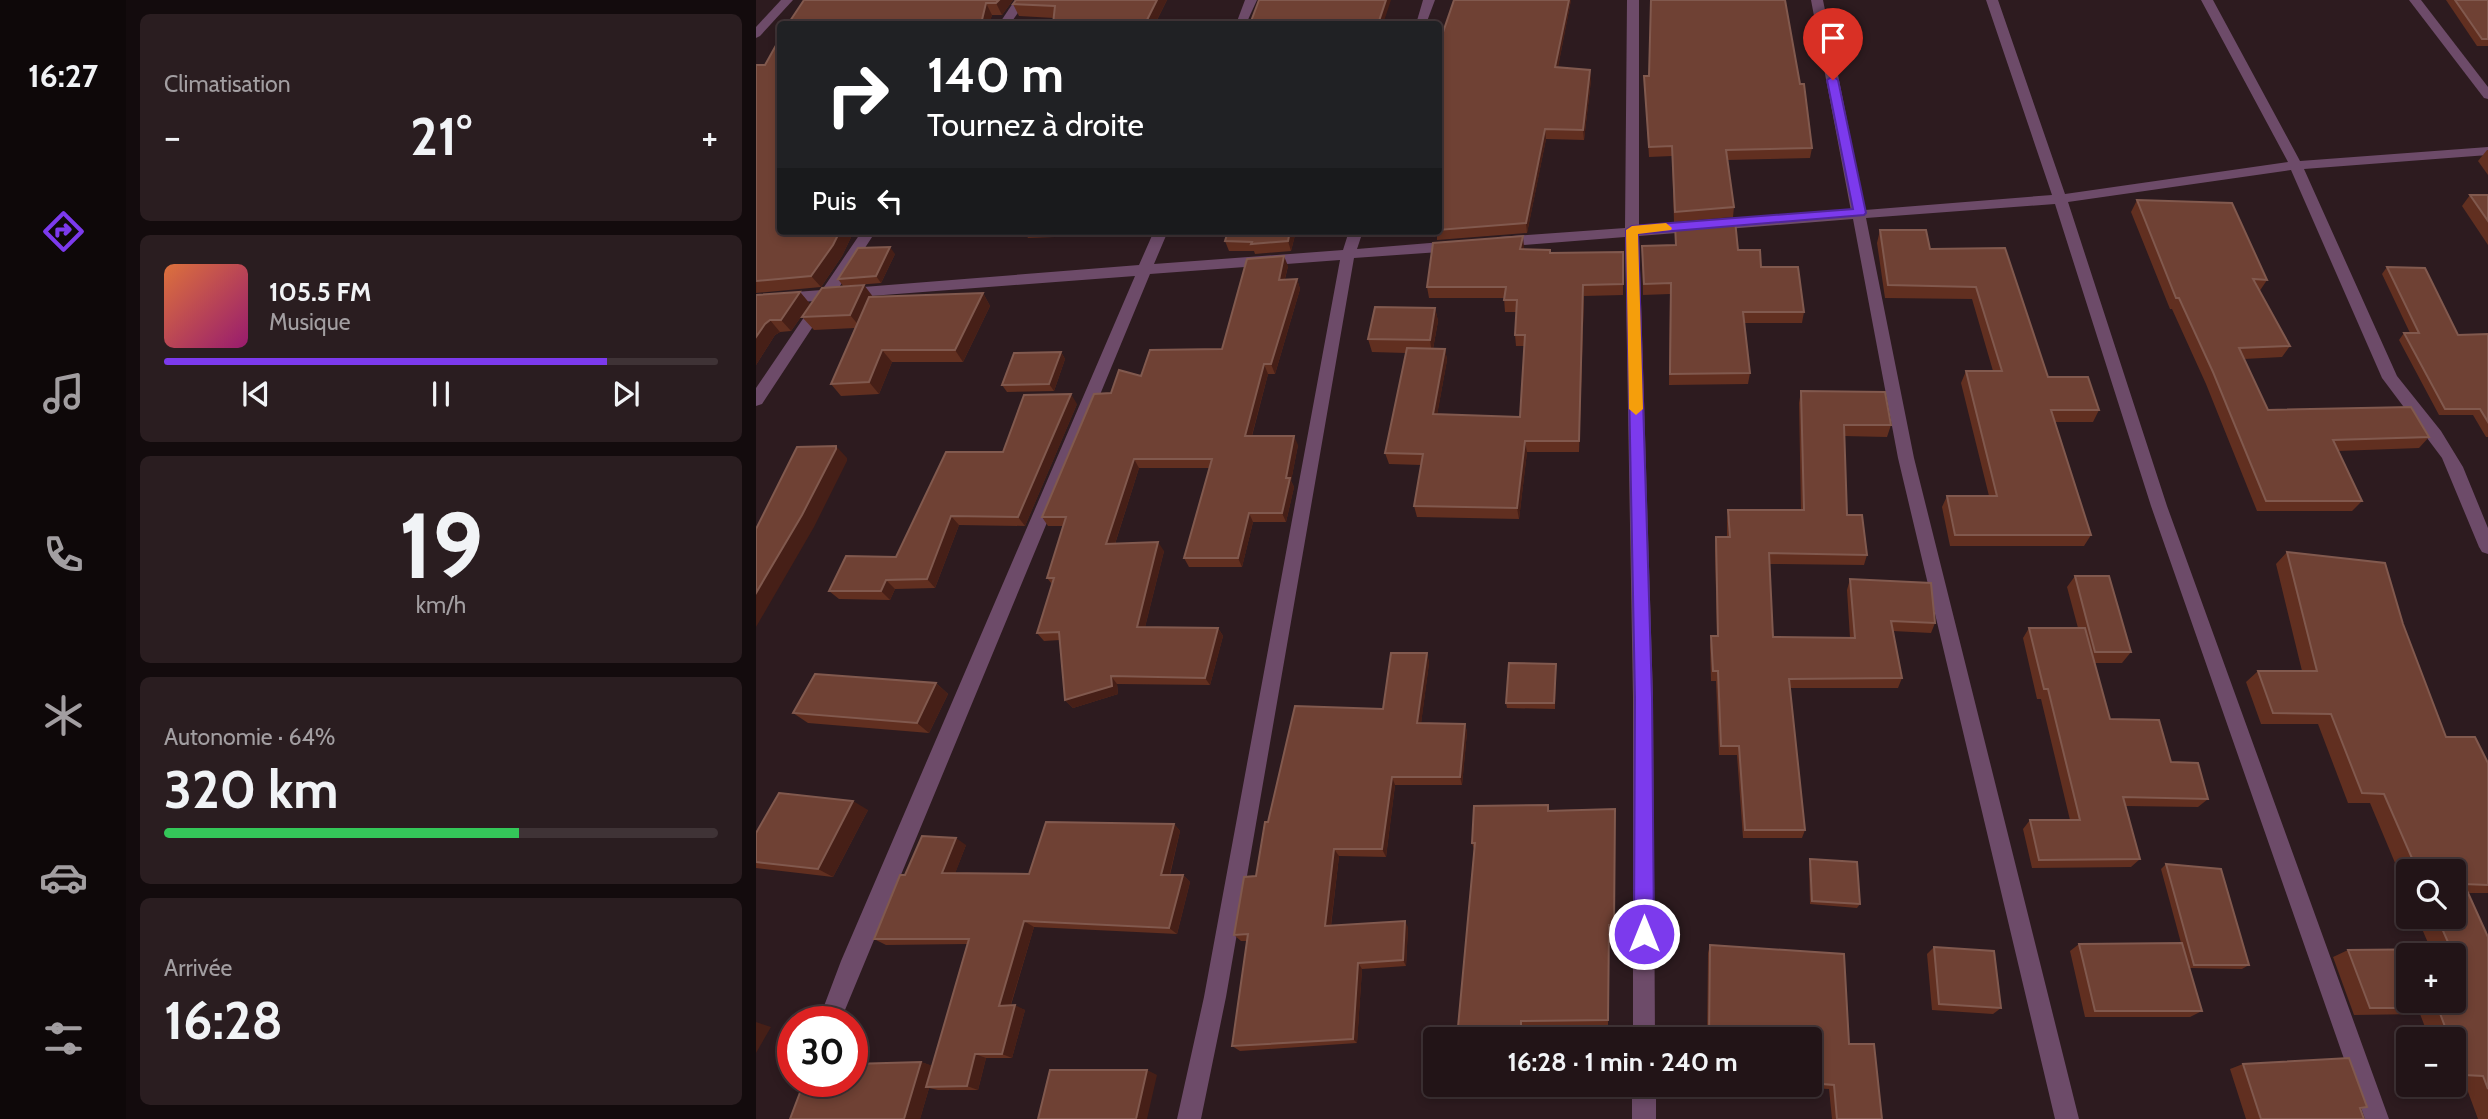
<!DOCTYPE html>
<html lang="fr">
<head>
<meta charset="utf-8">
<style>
	:root { --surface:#221417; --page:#2a1d20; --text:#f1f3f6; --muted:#a29ea1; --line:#3f3336; --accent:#7c3aed }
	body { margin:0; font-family:Cabin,sans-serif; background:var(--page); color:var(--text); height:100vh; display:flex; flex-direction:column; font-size:26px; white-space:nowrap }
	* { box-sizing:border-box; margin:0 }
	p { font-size:23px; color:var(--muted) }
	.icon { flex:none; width:38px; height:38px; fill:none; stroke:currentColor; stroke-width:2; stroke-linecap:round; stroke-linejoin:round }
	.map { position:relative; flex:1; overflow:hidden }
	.side { display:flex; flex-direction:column; gap:14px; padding:14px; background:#130b0d; width:630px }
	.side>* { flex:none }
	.guide { position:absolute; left:21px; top:21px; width:665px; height:214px; border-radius:7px; box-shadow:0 4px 10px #0003,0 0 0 2px var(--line); background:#202124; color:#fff; overflow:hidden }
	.tools { position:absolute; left:1640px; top:859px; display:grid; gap:14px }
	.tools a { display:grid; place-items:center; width:70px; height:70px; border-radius:7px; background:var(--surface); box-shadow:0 4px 10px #0003,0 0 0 2px var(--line); font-size:35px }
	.speed { position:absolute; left:21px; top:1006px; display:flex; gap:14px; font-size:35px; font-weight:700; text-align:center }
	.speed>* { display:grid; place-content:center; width:91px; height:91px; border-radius:50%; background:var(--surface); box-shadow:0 4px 10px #0003,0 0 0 2px var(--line); line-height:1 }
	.speed .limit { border:10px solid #d22; background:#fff; color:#111 }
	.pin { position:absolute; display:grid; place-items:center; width:60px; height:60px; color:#fff; margin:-72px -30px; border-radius:50% 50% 50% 0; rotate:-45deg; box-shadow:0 0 7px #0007 }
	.pin .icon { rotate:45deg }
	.me { position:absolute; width:77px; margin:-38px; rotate:0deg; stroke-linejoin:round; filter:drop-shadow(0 0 5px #0008) }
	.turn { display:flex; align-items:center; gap:24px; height:147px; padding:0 35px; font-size:32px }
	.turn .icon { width:91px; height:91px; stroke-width:2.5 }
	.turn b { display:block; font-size:49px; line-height:60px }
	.then { display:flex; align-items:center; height:66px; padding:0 35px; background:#0003; gap:14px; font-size:26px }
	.big { font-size:52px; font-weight:800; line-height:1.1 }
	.side .tile { flex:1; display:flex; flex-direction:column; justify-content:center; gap:10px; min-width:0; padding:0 24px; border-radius:10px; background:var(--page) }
	.side .dial { align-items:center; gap:0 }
	.dial b { font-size:91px; line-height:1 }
	.song { display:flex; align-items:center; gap:21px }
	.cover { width:84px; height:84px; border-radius:10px; background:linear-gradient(135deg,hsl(20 70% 55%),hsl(320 70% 35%)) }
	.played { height:7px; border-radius:4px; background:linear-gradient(90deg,var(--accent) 80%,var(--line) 80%) }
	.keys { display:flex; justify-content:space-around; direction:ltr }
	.heat { display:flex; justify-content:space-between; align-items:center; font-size:38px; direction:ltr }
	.charge { height:10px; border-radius:5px; background:linear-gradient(90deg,#34c759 64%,var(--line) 0) }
	.trip { position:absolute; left:667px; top:1027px; width:399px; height:70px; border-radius:7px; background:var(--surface); box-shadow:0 4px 10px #0003,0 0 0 2px var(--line); font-weight:800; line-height:70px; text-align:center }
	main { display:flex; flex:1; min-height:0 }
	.menu { display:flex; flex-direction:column; width:126px; justify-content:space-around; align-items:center; background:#0e0809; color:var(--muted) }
	.menu .icon { width:49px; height:49px }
	.menu .active { color:var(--accent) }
	.menu b { font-size:32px; color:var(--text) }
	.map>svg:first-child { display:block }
</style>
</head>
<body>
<main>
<nav class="menu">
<b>16:27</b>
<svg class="icon active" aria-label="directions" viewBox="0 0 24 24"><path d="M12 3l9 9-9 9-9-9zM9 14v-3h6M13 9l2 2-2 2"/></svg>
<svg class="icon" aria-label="music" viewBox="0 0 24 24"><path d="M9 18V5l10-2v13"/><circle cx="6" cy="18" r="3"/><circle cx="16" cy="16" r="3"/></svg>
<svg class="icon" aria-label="phone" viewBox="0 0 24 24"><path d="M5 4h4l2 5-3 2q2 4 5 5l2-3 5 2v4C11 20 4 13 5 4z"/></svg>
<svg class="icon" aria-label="climate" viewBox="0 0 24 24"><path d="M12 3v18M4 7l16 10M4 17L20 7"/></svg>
<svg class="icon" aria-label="car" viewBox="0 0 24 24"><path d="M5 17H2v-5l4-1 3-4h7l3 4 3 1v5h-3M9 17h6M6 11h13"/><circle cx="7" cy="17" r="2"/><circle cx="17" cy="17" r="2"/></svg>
<svg class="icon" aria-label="filters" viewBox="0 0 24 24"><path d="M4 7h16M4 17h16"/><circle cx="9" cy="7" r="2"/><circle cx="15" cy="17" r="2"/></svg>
</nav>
<section class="side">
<div class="tile"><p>Climatisation</p>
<div class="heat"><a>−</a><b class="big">21°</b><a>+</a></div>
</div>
<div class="tile">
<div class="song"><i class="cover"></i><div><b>105.5 FM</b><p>Musique</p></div></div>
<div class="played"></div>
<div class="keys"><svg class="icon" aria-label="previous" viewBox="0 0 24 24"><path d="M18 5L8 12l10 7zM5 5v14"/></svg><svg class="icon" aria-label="pause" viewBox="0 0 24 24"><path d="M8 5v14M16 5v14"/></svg><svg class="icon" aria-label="next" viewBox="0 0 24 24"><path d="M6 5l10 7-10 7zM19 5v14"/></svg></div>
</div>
<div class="tile dial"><b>19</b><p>km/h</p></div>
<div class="tile"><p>Autonomie · 64%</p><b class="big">320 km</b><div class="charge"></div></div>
<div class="tile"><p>Arrivée</p><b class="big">16:28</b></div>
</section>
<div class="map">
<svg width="1732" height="1119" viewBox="0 0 1732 1119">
	<rect width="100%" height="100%" fill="#2d1b1f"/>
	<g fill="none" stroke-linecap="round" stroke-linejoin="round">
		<g fill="#6d4b69" fill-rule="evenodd">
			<path d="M25,0H37L4,36L0,38V27Z"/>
			<path d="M259,0H271L254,24H243Z"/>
			<path d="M489,0H501L490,24H480Z"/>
			<path d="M667,0H679L670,24H660Z"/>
			<path d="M871,0H883V227L1095,211L1055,0H1067L1109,210L1296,195L1230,0H1242L1309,194L1532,162L1445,0H1457L1544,161L1732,147V155L1548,169L1641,376L1685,431L1707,467L1732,528V554L1726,552L1723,547L1686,458L1626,378L1535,170L1312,202L1411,506L1633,1119H1609L1395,506L1299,204L1110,218L1158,458L1323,1119H1299L1142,458L1097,219L883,236L897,698L899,1040H877V698L869,237L743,247L736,242L743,237L869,228Z"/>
			<path d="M1653,0H1665L1732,87V99L1728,98Z"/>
			<path d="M106,231H120L82,289L383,265L398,231H412L398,264L587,250L593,231H607L601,249L698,241L705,246L698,251L598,258L470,997L445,1119H421L448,997L584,260L394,274L84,1022H62L85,961L379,276L75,299L6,404L0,406V388L59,301L0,305V295L66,290Z"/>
			<rect x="876" y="1085" width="24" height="34"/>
		</g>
	</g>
	<g fill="#612f20">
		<path d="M257,0L246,15H236L233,24H32Z"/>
		<path d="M411,0L399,24H297L298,18L263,16L257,4Z"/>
		<path d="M815,0L802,67L835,80L828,140L790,139L771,233L681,240V236L631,235L630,231H682V47Z"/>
		<path d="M1690,0H1732V46H1721Z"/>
		<path d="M0,65L24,231H98L86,256L65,287L0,293Z"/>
		<path d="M888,76H893L1056,148L1054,158L971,160L978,207L977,217L918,222L916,156L893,157Z"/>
		<path d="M1731,150H1732V175L1722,161Z"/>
		<path d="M1714,195H1732V245L1706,206Z"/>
		<path d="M1381,200L1511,280L1503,292L1534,346L1526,357L1488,359L1512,410L1673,437L1663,448L1582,451L1606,501L1596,511H1501L1450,384L1416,309H1414L1375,212Z"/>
		<path d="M919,225L982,250L1005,267L1048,312L1046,323H988L994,373L992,384L913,385L914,294L887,295L886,246L919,245Z"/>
		<path d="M1124,230L1174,249L1249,248L1292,377L1343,410L1337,422H1299L1335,535L1328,546H1194L1186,507L1191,496H1233L1205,383L1210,371H1237L1216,299L1129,298L1121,243Z"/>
		<path d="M268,231H353L352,235L272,238Z"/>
		<path d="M540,231L535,251L499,254L498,251H473L469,241Z"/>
		<path d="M768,247V249L794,253L867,252V295L828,296L823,452H771L763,519L661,517L658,506L665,465L633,464L629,453L650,353L616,352L612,339L679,308L682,321L677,349H689L691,360L681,415L764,417L768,346H760L759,335L761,312H749L748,298H673L671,287Z"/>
		<path d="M139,254L125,283L87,286L82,279Z"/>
		<path d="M532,266L529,279H541L544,289L519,374H512L496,436L542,445L535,481L538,487L530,522H497L486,567H433L428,558L454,468H383L359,544L408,551L389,627L462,628L467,636L454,685L361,684L362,694L317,708L309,700L304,640L288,641L281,633L296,584L291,578L307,526H292L286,517L355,393L385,376L466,349Z"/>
		<path d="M1631,267L1702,335L1732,334V437H1730L1717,415H1683L1643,340L1648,333H1654L1626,274Z"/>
		<path d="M44,292L54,304L35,331L24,332L19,335L0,365V295Z"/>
		<path d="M227,293L234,306L207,362H136L123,394L85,396L75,384L99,328L58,330L46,317L117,297Z"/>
		<path d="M305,352L309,359L298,391L251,392L246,385Z"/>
		<path d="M1045,391L1135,425L1131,437L1088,436L1091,515L1111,555L1108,565L1013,564L1017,637L1094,638L1091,590L1094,579L1179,623L1175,633L1137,631L1146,678L1142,688H1034L1049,830L1046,838H987L981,755H963L960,681H955L954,646L955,636H961L959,548L960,537H971V521L972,510H1045L1043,403Z"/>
		<path d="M321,404L269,526L203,525L179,588L139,589L134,600L83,599L73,591L140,557L247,452Z"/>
		<path d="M1531,552L1647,624L1690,737L1732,763V893H1712L1732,937V1119H1722L1708,1081L1698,1080V1040H1674L1664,1014L1598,1015L1577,957L1592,950H1675L1661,917H1698V872H1652V894L1614,803H1592L1562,724H1505L1490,682L1502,671H1546L1520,564Z"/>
		<path d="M1319,576L1375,652L1366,663H1339L1354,719L1415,762L1452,799L1442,807L1370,806L1384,859L1375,867L1276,868L1267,829L1274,820H1314L1285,699H1281L1267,638L1273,628H1322L1311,587Z"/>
		<path d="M671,653L673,663L665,723L709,724L711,732L706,785H639L630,857L583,856L575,926L652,927L650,966L606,969L601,1043L484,1051L476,1046L491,941H485L478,935L500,876L627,709Z"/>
		<path d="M800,664L799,709L751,708L750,703Z"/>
		<path d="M180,683L192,694L173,733L52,723L37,713Z"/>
		<path d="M859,809L858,932H853L852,1025L767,1026V1032H705L702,1027L718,849L716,843L793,810Z"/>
		<path d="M112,810L77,877L0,868V833Z"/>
		<path d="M418,824L424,831L414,875H427L434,882L421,934L278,927L255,1005L269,1010L256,1058H230L222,1090H182L173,1088L164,1119L165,1062L176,1066L211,944L130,945L118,939L149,875L210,845L199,873L273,874Z"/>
		<path d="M1054,859L1104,904L1101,908L1054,904L1053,864Z"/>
		<path d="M1410,864L1493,965L1486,969L1433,968L1446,1011L1434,1017H1329L1314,951L1323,944L1425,943L1405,869Z"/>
		<path d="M954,945L1093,1044L1126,1119H1076L1073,1089L1002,1085H1054V1040H951L952,953Z"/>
		<path d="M1178,947L1245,1008L1237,1014L1176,1010L1171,954Z"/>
		<path d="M1487,1064L1611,1107L1604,1109L1608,1119H1490L1474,1069Z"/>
	</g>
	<g fill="#461f17">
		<path d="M243,0H257L246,15L240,3Z"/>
		<path d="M401,0H411L399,24H389Z"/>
		<path d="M630,0H635L627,24H622Z"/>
		<path d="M813,0H815L800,77L799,67Z"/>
		<path d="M230,3L236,15L233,24H225Z"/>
		<path d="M834,70L835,80L828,140L827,130Z"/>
		<path d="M789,129L790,139L771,233L770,223Z"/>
		<path d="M84,231H98L86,256L65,287L55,276Z"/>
		<path d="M534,231H540L535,251L532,241Z"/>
		<path d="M767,236L768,247L765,261L764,249Z"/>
		<path d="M134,247L139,254L125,283L120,276Z"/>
		<path d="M528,256L532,266L526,290L523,280Z"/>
		<path d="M541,279L544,289L519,374L515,364Z"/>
		<path d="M108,285L118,298L105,328L94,315Z"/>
		<path d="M827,285L828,296L823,452V441Z"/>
		<path d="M44,292L54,304L35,331L25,320Z"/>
		<path d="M227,293L234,306L207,362L199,350Z"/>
		<path d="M679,308L682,321L676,354L674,340Z"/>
		<path d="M14,320L24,332L19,335L0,365V337L9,324Z"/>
		<path d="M689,349L691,360L679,426L677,414Z"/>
		<path d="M126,350L136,362L123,394L113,382Z"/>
		<path d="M305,352L309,359L298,391L293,384Z"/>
		<path d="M508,364L512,374L493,446L489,436Z"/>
		<path d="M315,394L321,404L269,526L262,517Z"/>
		<path d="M538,436L542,445L535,481L538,487L530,522L526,513L530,478Z"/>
		<path d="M769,441L771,452L763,519L761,508Z"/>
		<path d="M80,446L91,458V461L58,527L0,627V593Z"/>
		<path d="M378,459L383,468L356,553L350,544Z"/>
		<path d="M493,513L497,522L486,567L482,558Z"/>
		<path d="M195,516L203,525L179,588L171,579Z"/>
		<path d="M402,542L408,551L387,635L381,627Z"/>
		<path d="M130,580L139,589L134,600L125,591Z"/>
		<path d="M462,628L467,636L454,685L449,678Z"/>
		<path d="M671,653L673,663L664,732L661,723Z"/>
		<path d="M355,676L361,684L362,694L317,708L309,700Z"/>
		<path d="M180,683L192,694L173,733L161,723Z"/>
		<path d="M709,724L711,732L706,785L704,777Z"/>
		<path d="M636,777L639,785L630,857L626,849Z"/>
		<path d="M97,801L112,810L77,877L62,869Z"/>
		<path d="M418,824L424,831L412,881L405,875Z"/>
		<path d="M200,838L210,845L197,879L186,873Z"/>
		<path d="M578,849L583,856L574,932L569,926Z"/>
		<path d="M427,875L434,882L421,934L413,928Z"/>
		<path d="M268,921L278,927L253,1010L243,1006Z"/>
		<path d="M649,921L652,927L650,966L647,960Z"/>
		<path d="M602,963L606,969L601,1043L597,1039Z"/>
		<path d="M259,1005L269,1010L256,1058L246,1054Z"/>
		<path d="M0,1022L15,1027L0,1053Z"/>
		<path d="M219,1054L230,1058L222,1090L211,1086Z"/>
		<path d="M165,1062L180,1067L170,1087L173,1088L164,1119H148Z"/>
		<path d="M391,1070L401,1075L391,1119H380Z"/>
	</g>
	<g fill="#6f4134" stroke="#81594e" stroke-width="2" fill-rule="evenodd">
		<path d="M48,0H243L240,3H230L225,24H32Z"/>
		<path d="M260,0H401L389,24H297L299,6L257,4Z"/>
		<path d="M503,0H630L622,24H494Z"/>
		<path d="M698,0H813L799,67L834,70L827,130L789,129L770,223L682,230V47Z"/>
		<path d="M895,0H1029L1044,84H1048L1056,148L970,150L978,207L919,212L916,146L893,147L888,76H893Z"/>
		<path d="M1699,0H1732V39H1726Z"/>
		<path d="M24,38V231H84L77,245L55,276L0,281V65H9Z"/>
		<path d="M1714,195H1732V221Z"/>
		<path d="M1381,200L1476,203L1511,280L1497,279L1534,346L1483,348L1512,410L1655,407L1673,437L1577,440L1606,501H1510L1457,372L1423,298H1420Z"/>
		<path d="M979,220L982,250H1004L1005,267H1042L1048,312H987L994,373L914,374L915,283L888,284L886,246L920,245L919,225Z"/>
		<path d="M1124,230H1170L1174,249L1249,248L1292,377H1332L1343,410H1295L1335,535H1199L1191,496H1241L1210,371H1246L1220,287L1132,285Z"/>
		<path d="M472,231H534L532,241L495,244L496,242L469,241Z"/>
		<path d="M767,236L764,249L794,250V253L867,252V284L827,285L823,441H769L761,508L658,506L667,454L629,453L651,348L689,349L677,414L764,417L769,335H759L761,300H748L750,287H671L677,243Z"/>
		<path d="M134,247L120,276L82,279L102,248Z"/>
		<path d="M528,256L523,280L541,279L515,364H508L489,436H538L530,478H534L526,513H493L482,558H428L456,459H378L350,544L402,542L381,627L462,628L449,678L355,676L356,686L309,700L303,632L281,633L298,578H291L310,517H286L338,394L355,393L363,370L385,376L394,350L466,349L491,259Z"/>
		<path d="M1631,267L1669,268L1702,335L1732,334V422L1724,409H1689L1648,333H1663Z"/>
		<path d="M108,285L94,315L46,317L66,288Z"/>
		<path d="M44,292L25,320H14L9,324L0,337V295Z"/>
		<path d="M227,293L199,350H126L113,382L75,384L113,297Z"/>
		<path d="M619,307L679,308L674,340L612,339Z"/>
		<path d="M305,352L293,384L246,385L258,353Z"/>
		<path d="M1045,391L1129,392L1135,425H1088L1091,515H1106L1111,555L1013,553L1017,637L1099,638L1094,579L1175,583L1179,623L1135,621L1146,678L1033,679L1049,830H989L983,746H965L962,671H957L955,636H962L960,537H974L972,510H1048Z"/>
		<path d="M315,394L262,517L195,516L171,579L130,580L125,591H73L90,556L140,557L190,452H247L268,395Z"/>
		<path d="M80,446V449L46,515L0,593V529L41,447Z"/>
		<path d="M1531,552L1629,563L1647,624L1690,737H1719L1732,763V885L1708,884L1732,937V1089L1727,1076L1708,1075L1698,1049V1040H1694L1682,1008H1614L1592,950L1695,949L1681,917H1698V872H1662L1628,794L1606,793L1575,714L1517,713L1502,671H1561ZM1652,956H1698V1001H1652Z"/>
		<path d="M1319,576H1353L1375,652H1339Z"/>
		<path d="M1273,628H1329L1354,719L1403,720L1415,762L1442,763L1452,799L1367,797L1384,859L1283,860L1274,820H1324L1292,689H1288Z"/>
		<path d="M635,653H671L661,723L709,724L704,777H636L626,849H578L569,926L649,921L647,960L602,963L597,1039L476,1046L492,934L478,935L488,877L500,876L509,822H512L539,706L627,709Z"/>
		<path d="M753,663L800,664L798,703H750Z"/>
		<path d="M59,674L180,683L161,723L37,713Z"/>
		<path d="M23,793L97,801L62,869L0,862V833Z"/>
		<path d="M792,805V811L859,809L858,925H853L852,1020L765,1021V1027H702L719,843H716L718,806Z"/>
		<path d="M290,822L418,824L405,875H427L413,928L268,921L243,1006L259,1005L246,1054H219L211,1086L170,1087L213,939H118L144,875H149L166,836L200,838L186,873L273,874Z"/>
		<path d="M1054,859L1101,862L1104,904L1056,901Z"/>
		<path d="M1410,864L1465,869L1493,965H1438Z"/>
		<path d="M1426,943L1446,1011H1339L1323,944Z"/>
		<path d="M954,945L1088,954L1093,1044H1118L1126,1119H1081L1078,1085L1054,1083V1040H953Z"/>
		<path d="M1178,947L1238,951L1245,1008L1183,1004Z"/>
		<path d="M1593,1058L1611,1107L1604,1108L1608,1119H1505L1487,1064Z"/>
		<path d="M165,1062L148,1119H34L48,1082H96V1064Z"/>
		<path d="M294,1070H391L380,1119H282Z"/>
	</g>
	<path fill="#7c3aed" stroke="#51269a" stroke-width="2" d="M1077,76L1082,80L1110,213L1108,215L882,234L896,698L898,934L895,941L888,944L881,941L878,934L879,698L870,230L876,226L1097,209L1071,80Z"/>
	<path fill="#f59e0b" d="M910,223L916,228L915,230L882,234L887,409L880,415L873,409L870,230L876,226Z"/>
</svg>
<div class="tools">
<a><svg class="icon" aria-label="search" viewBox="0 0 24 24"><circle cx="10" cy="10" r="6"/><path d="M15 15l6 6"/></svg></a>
<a>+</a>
<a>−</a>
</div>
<div class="speed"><div class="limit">30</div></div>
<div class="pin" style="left:1077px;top:80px;background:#d93025"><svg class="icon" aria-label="arrive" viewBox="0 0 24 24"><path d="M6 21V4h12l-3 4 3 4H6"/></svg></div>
<svg class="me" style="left:888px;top:934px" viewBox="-20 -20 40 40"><circle r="17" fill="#7c3aed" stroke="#fff" stroke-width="3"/><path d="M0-11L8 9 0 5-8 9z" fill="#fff"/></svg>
<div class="trip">16:28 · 1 min · 240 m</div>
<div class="guide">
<div class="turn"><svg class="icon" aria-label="right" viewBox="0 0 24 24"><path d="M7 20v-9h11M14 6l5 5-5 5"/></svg><div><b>140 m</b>Tournez à droite</div></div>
<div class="then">Puis<svg class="icon" aria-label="left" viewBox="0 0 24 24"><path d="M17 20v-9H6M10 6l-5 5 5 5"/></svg></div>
</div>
</div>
</main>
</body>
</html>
